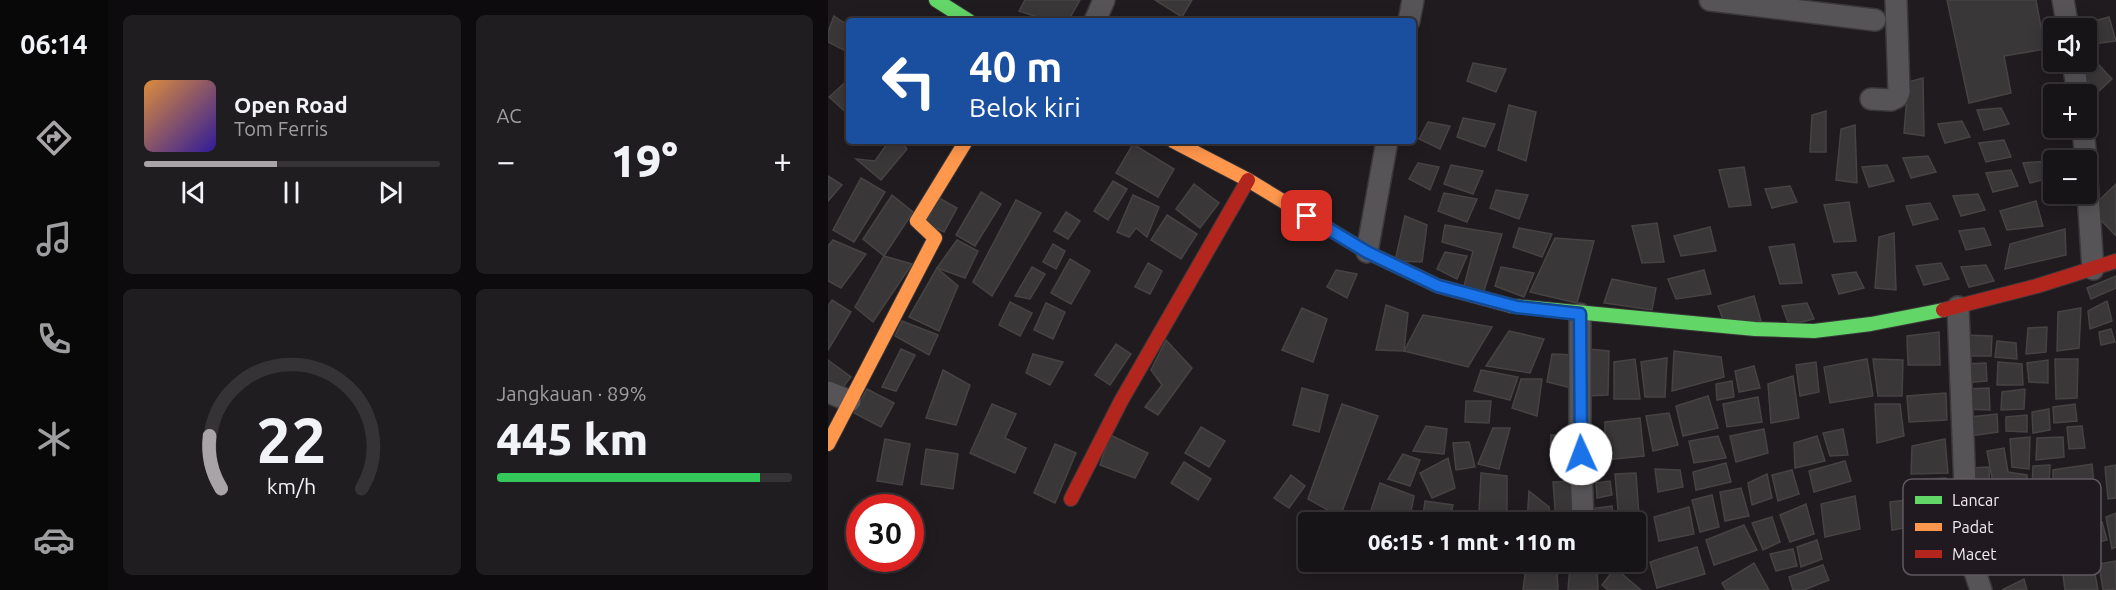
<!DOCTYPE html>
<html lang="id">
<head>
<meta charset="utf-8">
<style>
	:root { --surface:#171417; --page:#201d20; --text:#f1f3f6; --muted:#9e9ea1; --line:#363336; --accent:#a8a4a8 }
	body { margin:0; font-family:Ubuntu,sans-serif; background:var(--page); color:var(--text); height:100vh; display:flex; flex-direction:column; font-size:22px; white-space:nowrap }
	* { box-sizing:border-box; margin:0 }
	p { font-size:20px; color:var(--muted) }
	.icon { flex:none; width:33px; height:33px; fill:none; stroke:currentColor; stroke-width:2; stroke-linecap:round; stroke-linejoin:round }
	.map { position:relative; flex:1; overflow:hidden }
	.details { display:flex; flex-direction:column; gap:15px; padding:15px; background:#0d0b0d; width:720px }
	.details>* { flex:none }
	.top-card { position:absolute; left:18px; top:18px; width:570px; height:126px; border-radius:6px; box-shadow:0 3px 15px #0003,0 0 0 2px var(--line); background:#1a4fa0; color:#fff; overflow:hidden }
	.fabs { position:absolute; left:1215px; top:18px; display:grid; gap:12px }
	.fabs a { display:grid; place-items:center; width:54px; height:54px; border-radius:6px; background:var(--surface); box-shadow:0 3px 15px #0003,0 0 0 2px var(--line); font-size:30px }
	.speed { position:absolute; left:18px; top:494px; display:flex; gap:12px; font-size:30px; font-weight:700; text-align:center }
	.speed>* { display:grid; place-content:center; width:78px; height:78px; border-radius:50%; background:var(--surface); box-shadow:0 3px 15px #0003,0 0 0 2px var(--line); line-height:1 }
	.speed .limit { border:9px solid #d22; background:#fff; color:#111 }
	.pin { position:absolute; display:grid; place-items:center; width:51px; height:51px; color:#fff; margin:-26px; border-radius:12px; box-shadow:0 3px 9px #0006 }
	.me { position:absolute; width:66px; margin:-33px; rotate:358deg; stroke-linejoin:round; filter:drop-shadow(0 0 4px #0008) }
	.turn { display:flex; align-items:center; gap:21px; height:126px; padding:0 24px; font-size:27px }
	.turn .icon { width:78px; height:78px; stroke-width:2.5 }
	.turn b { display:block; font-size:42px; line-height:51px }
	.big { font-size:45px; font-weight:800; line-height:1.1 }
	.details .card { flex:1; display:flex; flex-direction:column; justify-content:center; gap:9px; min-width:0; padding:0 21px; border-radius:9px; background:var(--page) }
	.details .dial { align-items:center; gap:0 }
	.dial svg { height:156px; overflow:visible; fill:none; stroke:var(--line); stroke-width:7; stroke-linecap:round; text-anchor:middle }
	.dial text { fill:var(--text); stroke:none }
	.song { display:flex; align-items:center; gap:18px }
	.cover { width:72px; height:72px; border-radius:9px; background:linear-gradient(135deg,hsl(30 70% 55%),hsl(250 70% 35%)) }
	.played { height:6px; border-radius:3px; background:linear-gradient(90deg,var(--accent) 45%,var(--line) 45%) }
	.keys { display:flex; justify-content:space-around; direction:ltr }
	.heat { display:flex; justify-content:space-between; align-items:center; font-size:33px; direction:ltr }
	.charge { height:9px; border-radius:4px; background:linear-gradient(90deg,#34c759 89%,var(--line) 0) }
	.details .tiles { flex:1; display:grid; gap:15px; grid-template-columns:repeat(2,1fr) }
	.trip { position:absolute; left:470px; top:512px; width:348px; height:60px; border-radius:6px; background:var(--surface); box-shadow:0 3px 15px #0003,0 0 0 2px var(--line); font-weight:800; line-height:60px; text-align:center }
	main { display:flex; flex:1; min-height:0 }
	.menu { display:flex; flex-direction:column; width:108px; justify-content:space-around; align-items:center; background:#090809; color:var(--muted) }
	.menu .icon { width:42px; height:42px }
	.menu .selected { color:var(--accent) }
	.menu b { font-size:27px; color:var(--text) }
	.map>svg:first-child { display:block }
</style>
</head>
<body>
<main>
<nav class="menu">
<b>06:14</b>
<svg class="icon selected" aria-label="directions" viewBox="0 0 24 24"><path d="M12 3l9 9-9 9-9-9zM9 14v-3h6M13 9l2 2-2 2"/></svg>
<svg class="icon" aria-label="music" viewBox="0 0 24 24"><path d="M9 18V5l10-2v13"/><circle cx="6" cy="18" r="3"/><circle cx="16" cy="16" r="3"/></svg>
<svg class="icon" aria-label="phone" viewBox="0 0 24 24"><path d="M5 4h4l2 5-3 2q2 4 5 5l2-3 5 2v4C11 20 4 13 5 4z"/></svg>
<svg class="icon" aria-label="climate" viewBox="0 0 24 24"><path d="M12 3v18M4 7l16 10M4 17L20 7"/></svg>
<svg class="icon" aria-label="car" viewBox="0 0 24 24"><path d="M5 17H2v-5l4-1 3-4h7l3 4 3 1v5h-3M9 17h6M6 11h13"/><circle cx="7" cy="17" r="2"/><circle cx="17" cy="17" r="2"/></svg>
</nav>
<section class="details">
<div class="tiles">
<div class="card">
<div class="song"><i class="cover"></i><div><b>Open Road</b><p>Tom Ferris</p></div></div>
<div class="played"></div>
<div class="keys"><svg class="icon" aria-label="previous" viewBox="0 0 24 24"><path d="M18 5L8 12l10 7zM5 5v14"/></svg><svg class="icon" aria-label="pause" viewBox="0 0 24 24"><path d="M8 5v14M16 5v14"/></svg><svg class="icon" aria-label="next" viewBox="0 0 24 24"><path d="M6 5l10 7-10 7zM19 5v14"/></svg></div>
</div>
<div class="card"><p>AC</p>
<div class="heat"><a>−</a><b class="big">19°</b><a>+</a></div>
</div>
<div class="card dial"><svg viewBox="0 0 100 80">
<path d="M14 69A42 42 0 1 1 86 69"/>
<path d="M14 69A42 42 0 0 1 8 42" stroke="#a8a4a8"/>
<text x="50" y="56" font-size="32" font-weight="700">22</text>
<text x="50" y="72" font-size="11">km/h</text>
</svg></div>
<div class="card"><p>Jangkauan · 89%</p><b class="big">445 km</b><div class="charge"></div></div>
</div>
</section>
<div class="map">
<svg width="1288" height="590" viewBox="0 0 1288 590">
	<rect width="100%" height="100%" fill="#1f1b1f"/>
	<g fill="#3a3738" stroke="#464343" stroke-width="1.5">
		<path d="M197,0H252L240,21H222L191,11Z"/>
		<path d="M327,0H364L354,17Z"/>
		<path d="M1119,0H1208L1217,49L1176,56L1183,93L1141,103Z"/>
		<path d="M6,16L21,26V44L16,50L0,42V32Z"/>
		<path d="M1281,17L1288,41L1258,45V28H1246L1245,27Z"/>
		<path d="M645,63L678,69L668,92L639,81Z"/>
		<path d="M1270,64L1284,79L1270,92L1255,75Z"/>
		<path d="M1095,78L1096,136L1076,133L1080,82Z"/>
		<path d="M21,79V115L1,97Z"/>
		<path d="M681,105L708,112L698,161L670,150Z"/>
		<path d="M1173,108L1181,124L1156,130L1149,110Z"/>
		<path d="M998,111V152H982L984,115Z"/>
		<path d="M635,118L667,124L657,147L629,137Z"/>
		<path d="M1134,121L1142,137L1117,143L1110,124Z"/>
		<path d="M600,122L622,126L612,149L591,139Z"/>
		<path d="M1027,125L1029,183L1008,180L1013,129Z"/>
		<path d="M1176,140L1183,157L1158,162L1151,143Z"/>
		<path d="M61,141H73L79,149L53,180L28,159L47,161Z"/>
		<path d="M305,144L346,169L330,197L288,173Z"/>
		<path d="M1100,156L1108,172L1083,178L1075,158Z"/>
		<path d="M1220,161L1226,177L1202,183L1195,163Z"/>
		<path d="M590,163L611,167L602,190L581,179Z"/>
		<path d="M623,165L655,171L645,194L616,184Z"/>
		<path d="M1059,165L1066,181L1041,187L1034,167Z"/>
		<path d="M916,167L923,205L901,207L891,170Z"/>
		<path d="M1183,170L1190,186L1165,192L1158,173Z"/>
		<path d="M0,176L14,185L0,201Z"/>
		<path d="M33,178L57,192L26,242L5,230Z"/>
		<path d="M285,181L299,189L280,220L266,211Z"/>
		<path d="M366,184L391,203L372,228L348,209Z"/>
		<path d="M1288,184V236L1262,209Z"/>
		<path d="M962,186L969,202L944,208L937,189Z"/>
		<path d="M668,190L700,195L691,219L662,208Z"/>
		<path d="M153,192L173,204L147,246L128,235Z"/>
		<path d="M616,193L649,199L639,222L610,211Z"/>
		<path d="M1150,194L1157,210L1133,216L1125,196Z"/>
		<path d="M64,195L85,212L56,256L35,239Z"/>
		<path d="M305,195L331,207L319,237L308,228L301,237L289,232Z"/>
		<path d="M111,198L129,208L116,232L98,223Z"/>
		<path d="M188,200L213,213L164,296L145,282Z"/>
		<path d="M1208,201L1215,226L1179,230L1172,211Z"/>
		<path d="M1021,202L1028,241L1006,242L996,205Z"/>
		<path d="M1102,203L1110,219L1085,225L1078,206Z"/>
		<path d="M238,212L252,221L240,239L226,231Z"/>
		<path d="M339,215L369,234L353,259L323,240Z"/>
		<path d="M577,216L599,225L594,262L567,261Z"/>
		<path d="M829,223L836,262L814,263L804,226Z"/>
		<path d="M617,225L674,234L654,297L635,290L645,251L614,242Z"/>
		<path d="M882,227L888,251L853,256L846,236Z"/>
		<path d="M691,228L724,234L714,257L685,247Z"/>
		<path d="M1156,228L1163,245L1138,250L1131,231Z"/>
		<path d="M1237,229L1238,255L1177,269L1182,244Z"/>
		<path d="M1066,233L1068,290L1047,288L1051,237Z"/>
		<path d="M727,238L766,241L749,303L702,292Z"/>
		<path d="M5,240L38,254L13,288L0,281V246Z"/>
		<path d="M129,240L150,251L137,278L109,268Z"/>
		<path d="M225,244L237,251L228,269L215,262Z"/>
		<path d="M966,244L974,283L952,284L941,247Z"/>
		<path d="M617,252L639,256L629,279L609,269Z"/>
		<path d="M56,256L84,264L45,322L27,307Z"/>
		<path d="M242,259L262,271L243,304L223,293Z"/>
		<path d="M320,263L334,271L322,294L307,287Z"/>
		<path d="M1113,263L1121,279L1096,285L1088,266Z"/>
		<path d="M1158,265L1166,281L1141,287L1133,267Z"/>
		<path d="M204,267L217,274L202,299L187,296Z"/>
		<path d="M673,267L706,273L696,297L667,286Z"/>
		<path d="M109,268L130,286L111,331L81,317Z"/>
		<path d="M508,270L529,274L519,298L499,287Z"/>
		<path d="M876,270L883,294L848,299L840,279Z"/>
		<path d="M1028,272L1036,288L1011,294L1004,275Z"/>
		<path d="M1288,276V288L1263,299L1259,288Z"/>
		<path d="M784,279L828,288L824,310L776,303Z"/>
		<path d="M926,296L933,321L897,325L890,306Z"/>
		<path d="M4,300L23,312L0,350V306Z"/>
		<path d="M1279,301L1284,321L1262,329L1260,311Z"/>
		<path d="M182,302L204,313L192,336L171,325Z"/>
		<path d="M218,303L237,312L225,339L206,330Z"/>
		<path d="M979,303L986,319L961,325L954,306Z"/>
		<path d="M558,305L580,313L576,351L548,350Z"/>
		<path d="M474,308L499,319L485,362L454,350Z"/>
		<path d="M1253,308L1251,348L1229,351L1230,312Z"/>
		<path d="M595,315L664,327L640,367L576,351Z"/>
		<path d="M74,321L110,335L101,355L67,336Z"/>
		<path d="M1219,327L1218,352L1198,354L1200,328Z"/>
		<path d="M1283,329L1287,342L1273,345L1271,332Z"/>
		<path d="M681,331L716,339L702,373L658,366Z"/>
		<path d="M1111,332L1112,365H1080L1079,336Z"/>
		<path d="M1136,335L1164,336L1163,356H1133Z"/>
		<path d="M338,340L364,368L330,415L317,407L334,385L323,370Z"/>
		<path d="M1169,341L1188,343L1189,359L1167,357Z"/>
		<path d="M288,344L303,354L282,385L267,375Z"/>
		<path d="M73,349L87,355L68,391L54,387Z"/>
		<path d="M760,349L781,351L780,395L757,396Z"/>
		<path d="M846,351L893,357L896,377L844,391Z"/>
		<path d="M205,354L235,362L222,385L198,373Z"/>
		<path d="M724,354L747,355L744,388L719,382Z"/>
		<path d="M839,358L837,397H817L813,362Z"/>
		<path d="M807,359L812,399H786V362Z"/>
		<path d="M1039,359L1045,396L1002,403L996,367Z"/>
		<path d="M1045,359L1075,360L1074,396H1050Z"/>
		<path d="M1227,359H1250L1249,398L1228,399Z"/>
		<path d="M0,360L23,377L12,391L0,382Z"/>
		<path d="M1220,360V383L1201,382L1199,363Z"/>
		<path d="M988,362L991,392L972,396L968,365Z"/>
		<path d="M1170,362L1194,364L1195,385H1169Z"/>
		<path d="M1158,363L1159,381L1134,383L1135,364Z"/>
		<path d="M926,366L932,388L911,392L907,371Z"/>
		<path d="M115,370L142,385L128,425L98,418Z"/>
		<path d="M653,370L690,377L682,400L646,391Z"/>
		<path d="M965,376L971,418L943,423L940,384Z"/>
		<path d="M693,379H714L709,416L684,408Z"/>
		<path d="M904,381L906,397L889,400L888,384Z"/>
		<path d="M474,388L500,395L491,432L465,425Z"/>
		<path d="M1161,388L1162,410L1135,409L1136,389Z"/>
		<path d="M39,389L66,403L53,427L26,413Z"/>
		<path d="M1197,389L1196,409L1173,410L1174,392Z"/>
		<path d="M1118,393L1119,420L1081,422L1079,396Z"/>
		<path d="M880,396L890,428L855,436L848,406Z"/>
		<path d="M930,397L934,422L899,427L895,404Z"/>
		<path d="M638,401H663L661,423L637,422Z"/>
		<path d="M164,404L188,414L177,438L198,448L187,473L142,453Z"/>
		<path d="M514,404L550,416L512,517L480,499Z"/>
		<path d="M1047,404H1072L1076,436L1049,443Z"/>
		<path d="M1247,404L1249,421L1226,423L1225,407Z"/>
		<path d="M1221,409L1222,430L1205,433L1204,412Z"/>
		<path d="M841,413L850,445L825,451L818,416Z"/>
		<path d="M1169,414L1170,432L1142,436V417Z"/>
		<path d="M1199,415V432L1178,431V417Z"/>
		<path d="M812,418L816,456L777,460V422Z"/>
		<path d="M598,426L619,429L616,454L585,451Z"/>
		<path d="M1254,426L1257,448L1241,449L1239,427Z"/>
		<path d="M373,427L397,441L381,467L357,453Z"/>
		<path d="M665,428H682L671,469L650,464Z"/>
		<path d="M936,429L940,453L908,462L902,436Z"/>
		<path d="M1015,429L1020,455L1002,456L995,433Z"/>
		<path d="M282,435L320,453L307,478L272,465Z"/>
		<path d="M723,435L743,436L744,458L722,456Z"/>
		<path d="M890,436L898,458L866,463L861,441Z"/>
		<path d="M989,436L997,461L967,468L966,443Z"/>
		<path d="M1202,437L1201,469L1184,467L1182,439Z"/>
		<path d="M1235,437L1236,457L1208,460L1209,438Z"/>
		<path d="M57,439L82,444L74,485L49,481Z"/>
		<path d="M1117,439L1120,473L1083,474L1084,446Z"/>
		<path d="M641,442L647,467L628,470L625,443Z"/>
		<path d="M227,444L248,453L227,503L206,493Z"/>
		<path d="M1176,448L1180,472L1199,475L1200,492L1167,494L1159,451Z"/>
		<path d="M98,449L130,454L125,489L93,484Z"/>
		<path d="M575,454L592,460L582,486L560,479Z"/>
		<path d="M620,458L627,488L604,498L592,473Z"/>
		<path d="M1017,461L1023,481L986,492L981,471Z"/>
		<path d="M356,462L383,479L370,500L343,483Z"/>
		<path d="M898,463L903,482L868,490L865,472Z"/>
		<path d="M1264,464L1268,507L1225,512V470Z"/>
		<path d="M1222,465L1221,489L1204,488L1205,466Z"/>
		<path d="M1288,465V498L1280,499L1277,467Z"/>
		<path d="M1161,467L1162,496H1143L1142,468Z"/>
		<path d="M827,469L852,470L855,487L830,492Z"/>
		<path d="M964,470L971,494L950,501L944,475Z"/>
		<path d="M653,473L679,476V512L651,511Z"/>
		<path d="M808,473L811,516L791,522L787,474Z"/>
		<path d="M939,474L944,498L924,505L920,483Z"/>
		<path d="M463,475L477,486L461,508L446,498Z"/>
		<path d="M1118,478L1120,496H1085V480Z"/>
		<path d="M743,481L747,522H728L725,482Z"/>
		<path d="M782,481L784,495L769,498L768,483Z"/>
		<path d="M552,483L586,496L581,522L543,510Z"/>
		<path d="M913,488L921,516L897,521L892,492Z"/>
		<path d="M701,491L721,507L723,522H699Z"/>
		<path d="M884,495L891,527L872,532L864,500Z"/>
		<path d="M1027,496L1032,529L997,537L993,504Z"/>
		<path d="M1088,499L1094,525L1064,530L1062,502Z"/>
		<path d="M597,501L625,505L621,522H594Z"/>
		<path d="M978,504L986,534L962,542L952,515Z"/>
		<path d="M784,506L786,522H761V509Z"/>
		<path d="M861,507L866,534L831,541L826,517Z"/>
		<path d="M1288,513V547L1284,549L1278,517Z"/>
		<path d="M944,517L952,542L935,550L924,523Z"/>
		<path d="M1274,522L1279,540L1229,552L1226,531Z"/>
		<path d="M916,525L929,550L886,565L878,540Z"/>
		<path d="M989,540L994,559L973,567L969,547Z"/>
		<path d="M869,547L877,574L829,588L822,562Z"/>
		<path d="M965,549L969,566L948,571L942,554Z"/>
		<path d="M1288,561V589L1275,590L1271,564Z"/>
		<path d="M926,563L941,590H898L894,583Z"/>
		<path d="M995,565L1001,580L976,590H965L961,577Z"/>
		<path d="M742,566L769,568L770,590H740Z"/>
		<path d="M698,567L729,571L730,590H695Z"/>
		<path d="M787,568L813,590H780L774,585Z"/>
		<path d="M1266,569L1270,590H1237L1235,575Z"/>
		<path d="M1196,579L1199,590H1174Z"/>
	</g>
	<g fill="none" stroke-linecap="round" stroke-linejoin="round">
		<g stroke="#3a383a" stroke-width="24">
			<g id="street">
				<path d="M882,0L1047,20"/>
				<path d="M1235,0L1240,28"/>
				<path d="M267,21L276,0"/>
				<path d="M581,21L585,0"/>
				<path d="M1245,62L1250,94"/>
				<path d="M1043,99L1063,100L1069,97L1071,92L1068,0"/>
				<path d="M1255,128L1258,160"/>
				<path d="M1258,165L1265,269"/>
				<path d="M539,252L559,141"/>
				<path d="M1130,307L1138,514L1144,563L1153,590"/>
				<path d="M752,314V432L755,522"/>
				<path d="M0,392L22,401"/>
				<path d="M757,561V563"/>
			</g>
		</g>
		<g stroke="#3a383a" stroke-width="16">
			<g id="fast">
				<path d="M108,0L141,21"/>
				<path d="M684,306L927,329L986,331L1043,324L1115,310"/>
			</g>
		</g>
		<g stroke="#3a383a" stroke-width="16">
			<g id="slow">
				<path d="M345,141L420,180L539,252L610,286L684,306"/>
				<path d="M0,444L107,238L89,221L138,141"/>
			</g>
		</g>
		<g stroke="#3a383a" stroke-width="16">
			<g id="jam">
				<path d="M1115,310L1209,286L1288,261"/>
				<path d="M243,499L293,401L420,180"/>
			</g>
		</g>
		<use href="#street" stroke="#575457" stroke-width="21"/>
		<use href="#fast" stroke="#63d668" stroke-width="14"/>
		<use href="#slow" stroke="#ff974d" stroke-width="14"/>
		<use href="#jam" stroke="#b3261e" stroke-width="14"/>
	</g>
	<g fill="none" stroke-linecap="round" stroke-linejoin="round">
		<g stroke="#114b97" stroke-width="15">
			<path id="route" d="M479,216L539,252L610,286L689,307L752,314L753,454"/>
		</g>
		<use href="#route" stroke="#1a73e8" stroke-width="10"/>
	</g>
	<rect x="1075" y="479" width="198" height="96" rx="9" fill="#201a20" stroke="#5f595f" stroke-width="1.5"/>
	<rect x="1087" y="496" width="27" height="8" fill="#63d668"/>
	<rect x="1087" y="523" width="27" height="8" fill="#ff974d"/>
	<rect x="1087" y="550" width="27" height="8" fill="#b3261e"/>
	<g font-size="16" fill="#f1edf1">
		<text x="1124" y="506">Lancar</text>
		<text x="1124" y="533">Padat</text>
		<text x="1124" y="560">Macet</text>
	</g>
</svg>
<div class="fabs">
<a><svg class="icon" aria-label="sound" viewBox="0 0 24 24"><path d="M4 9h4l5-4v14l-5-4H4zM17 9q2 3 0 6"/></svg></a>
<a>+</a>
<a>−</a>
</div>
<div class="speed"><div class="limit">30</div></div>
<div class="pin" style="left:479px;top:216px;background:#d93025"><svg class="icon" aria-label="arrive" viewBox="0 0 24 24"><path d="M6 21V4h12l-3 4 3 4H6"/></svg></div>
<svg class="me" style="left:753px;top:454px" viewBox="-20 -20 40 40"><circle r="19" fill="#fff"/><path d="M0-13L10 11 0 6-10 11z" fill="#1a73e8"/></svg>
<div class="trip">06:15 · 1 mnt · 110 m</div>
<div class="top-card">
<div class="turn"><svg class="icon" aria-label="left" viewBox="0 0 24 24"><path d="M17 20v-9H6M10 6l-5 5 5 5"/></svg><div><b>40 m</b>Belok kiri</div></div>
</div>
</div>
</main>
</body>
</html>
